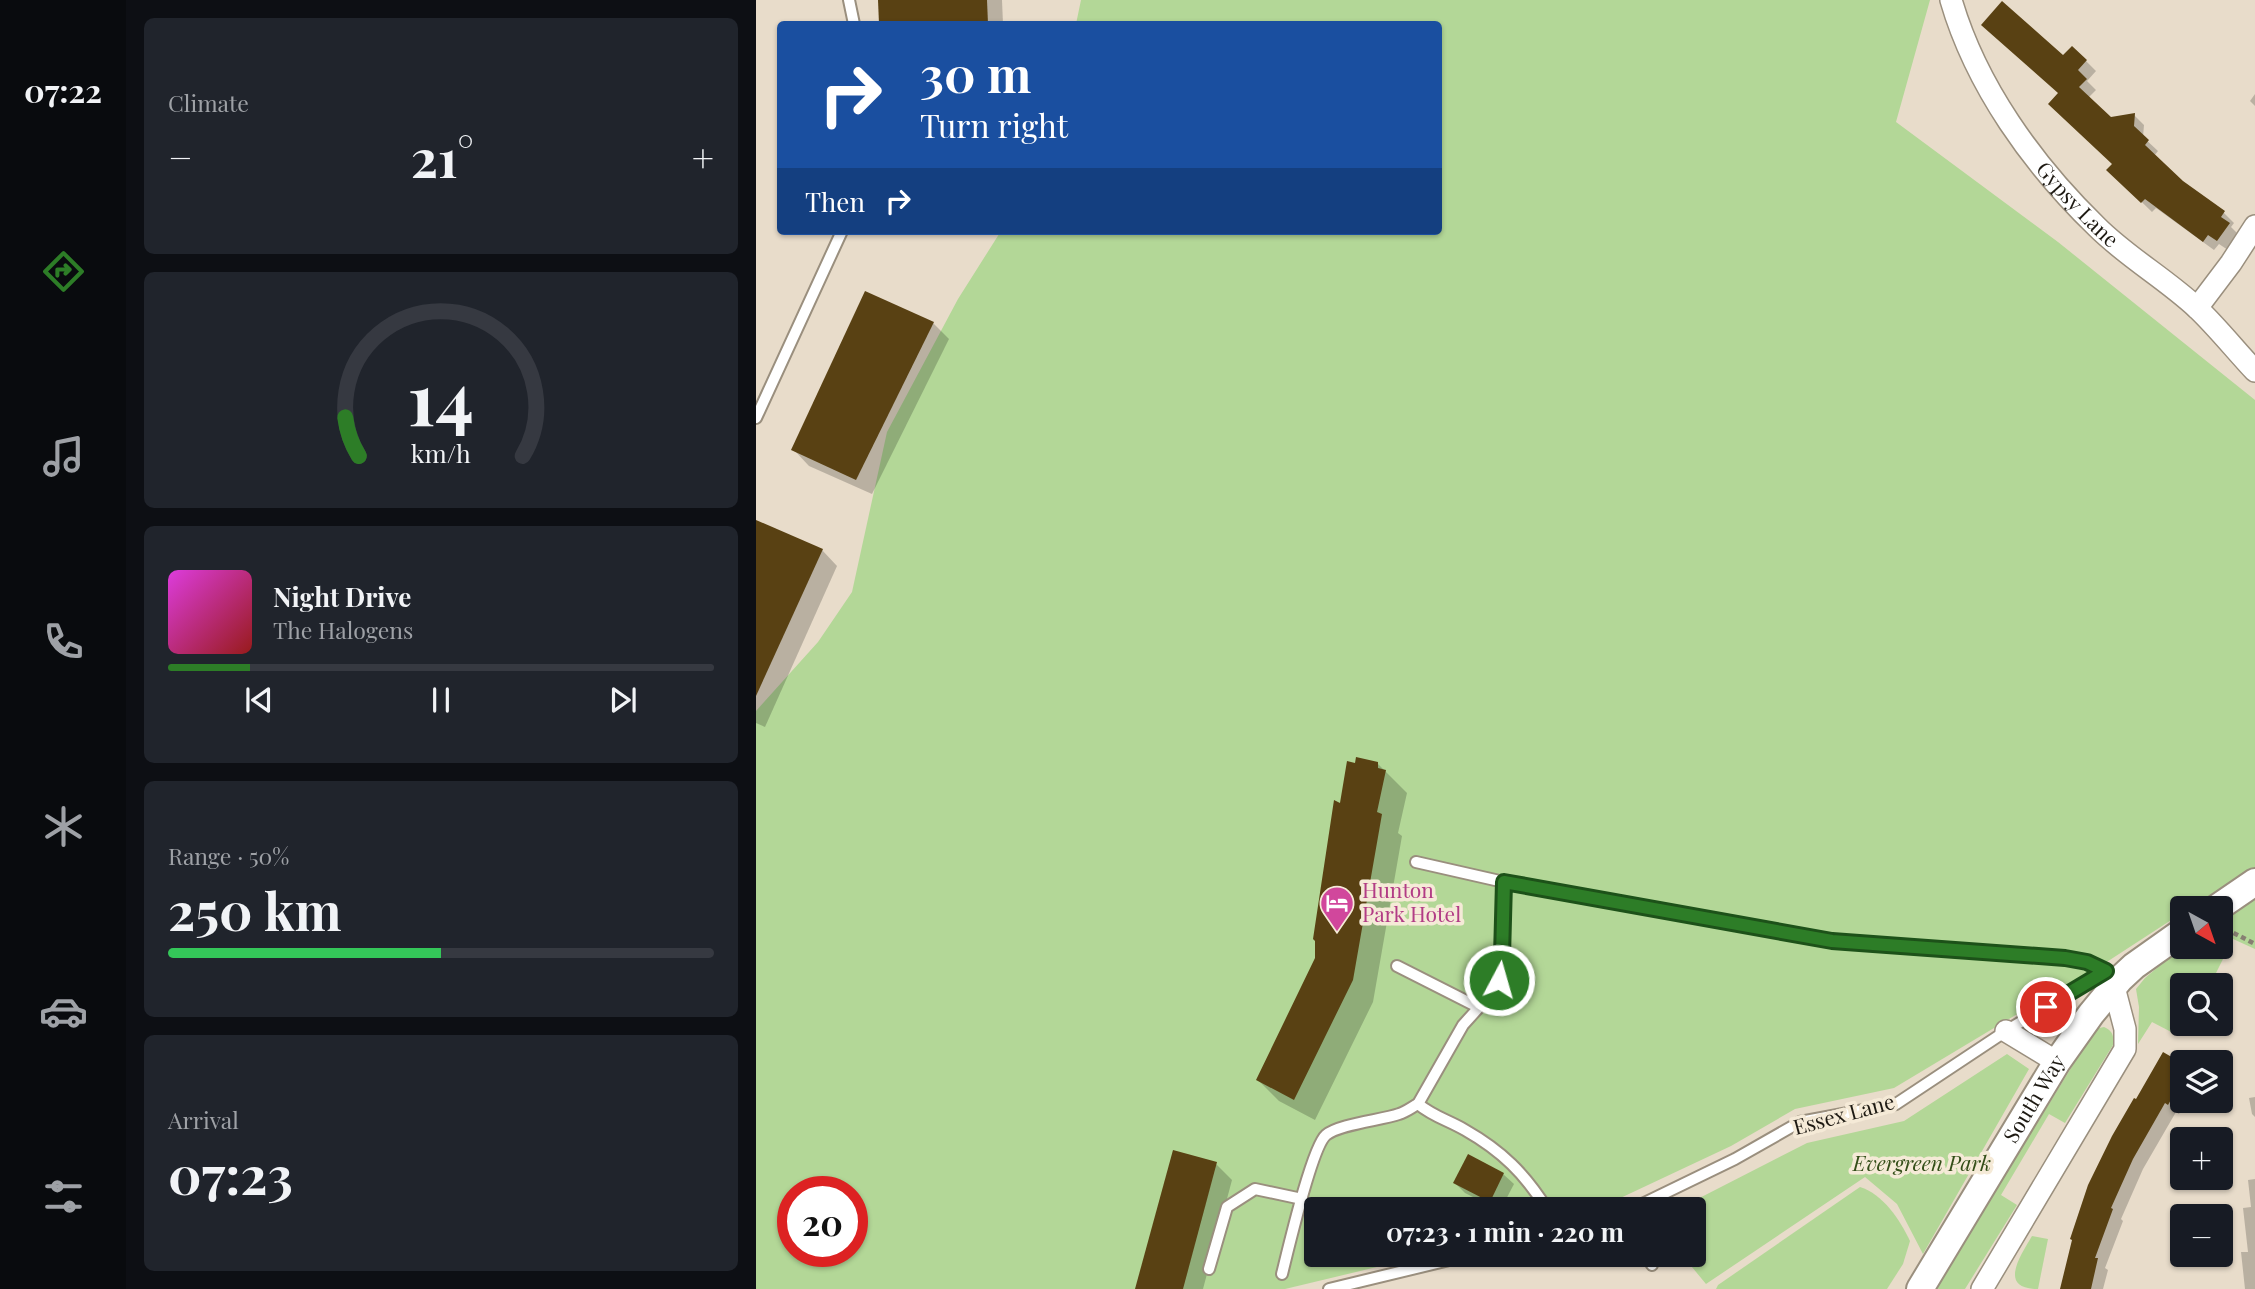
<!DOCTYPE html>
<html lang="en">
<head>
<meta charset="utf-8">
<style>
	:root { --surface:#171b24; --page:#20242c; --text:#f1f3f6; --muted:#9ea1a6; --line:#363941; --accent:#2d7d27 }
	body { margin:0; font-family:"Playfair Display",serif; background:var(--page); color:var(--text); height:100vh; display:flex; flex-direction:column; font-size:26px; white-space:nowrap }
	* { box-sizing:border-box; margin:0 }
	p { font-size:23px; color:var(--muted) }
	.icon { flex:none; width:38px; height:38px; fill:none; stroke:currentColor; stroke-width:2; stroke-linecap:round; stroke-linejoin:round }
	.map { position:relative; flex:1; overflow:hidden }
	.details { display:flex; flex-direction:column; gap:18px; padding:18px; background:#0d0f14; width:630px }
	.details>* { flex:none }
	.top-card { position:absolute; left:21px; top:21px; width:665px; height:214px; border-radius:7px; box-shadow:0 2px 5px #0004; background:#1a4fa0; color:#fff; overflow:hidden }
	.needle { width:46px; rotate:140deg }
	.controls { position:absolute; left:1414px; top:896px; display:grid; gap:14px }
	.controls a { display:grid; place-items:center; width:63px; height:63px; border-radius:7px; background:var(--surface); box-shadow:0 2px 5px #0004; font-size:35px }
	.speed { position:absolute; left:21px; top:1176px; display:flex; gap:14px; font-size:35px; font-weight:700; text-align:center }
	.speed>* { display:grid; place-content:center; width:91px; height:91px; border-radius:50%; background:var(--surface); box-shadow:0 2px 5px #0004; line-height:1 }
	.speed .limit { border:10px solid #d22; background:#fff; color:#111 }
	.pin { position:absolute; display:grid; place-items:center; width:60px; height:60px; color:#fff; margin:-30px; border:4px solid #fff; border-radius:50%; box-shadow:0 2px 7px #0007 }
	.me { position:absolute; width:77px; margin:-38px; rotate:6deg; stroke-linejoin:round; filter:drop-shadow(0 0 5px #0008) }
	.turn { display:flex; align-items:center; gap:24px; height:147px; padding:0 28px; font-size:32px }
	.turn .icon { width:91px; height:91px; stroke-width:2.5 }
	.turn b { display:block; font-size:49px; line-height:60px }
	.then { display:flex; align-items:center; height:66px; padding:0 28px; background:#0003; gap:14px; font-size:26px }
	.big { font-size:52px; font-weight:700; line-height:1.1 }
	.details .tile { flex:1; display:flex; flex-direction:column; justify-content:center; gap:10px; min-width:0; padding:0 24px; border-radius:10px; background:var(--page) }
	.details .dial { align-items:center; gap:0 }
	.dial svg { height:182px; overflow:visible; fill:none; stroke:var(--line); stroke-width:7; stroke-linecap:round; text-anchor:middle }
	.dial text { fill:var(--text); stroke:none }
	.song { display:flex; align-items:center; gap:21px }
	.cover { width:84px; height:84px; border-radius:10px; background:linear-gradient(135deg,hsl(300 70% 55%),hsl(0 70% 35%)) }
	.played { height:7px; border-radius:4px; background:linear-gradient(90deg,var(--accent) 15%,var(--line) 15%) }
	.keys { display:flex; justify-content:space-around; direction:ltr }
	.heat { display:flex; justify-content:space-between; align-items:center; font-size:38px; direction:ltr }
	.charge { height:10px; border-radius:5px; background:linear-gradient(90deg,#34c759 50%,var(--line) 0) }
	.trip { position:absolute; left:548px; top:1197px; width:402px; height:70px; border-radius:7px; background:var(--surface); box-shadow:0 2px 5px #0004; font-weight:700; line-height:70px; text-align:center }
	main { display:flex; flex:1; min-height:0 }
	.dock { display:flex; flex-direction:column; width:126px; justify-content:space-around; align-items:center; background:#090b0e; color:var(--muted) }
	.dock .icon { width:49px; height:49px }
	.dock .current { color:var(--accent) }
	.dock b { font-size:32px; color:var(--text) }
	.map>svg:first-child { display:block }
</style>
</head>
<body>
<main>
<nav class="dock">
<b>07:22</b>
<svg class="icon current" aria-label="directions" viewBox="0 0 24 24"><path d="M12 3l9 9-9 9-9-9zM9 14v-3h6M13 9l2 2-2 2"/></svg>
<svg class="icon" aria-label="music" viewBox="0 0 24 24"><path d="M9 18V5l10-2v13"/><circle cx="6" cy="18" r="3"/><circle cx="16" cy="16" r="3"/></svg>
<svg class="icon" aria-label="phone" viewBox="0 0 24 24"><path d="M5 4h4l2 5-3 2q2 4 5 5l2-3 5 2v4C11 20 4 13 5 4z"/></svg>
<svg class="icon" aria-label="climate" viewBox="0 0 24 24"><path d="M12 3v18M4 7l16 10M4 17L20 7"/></svg>
<svg class="icon" aria-label="car" viewBox="0 0 24 24"><path d="M5 17H2v-5l4-1 3-4h7l3 4 3 1v5h-3M9 17h6M6 11h13"/><circle cx="7" cy="17" r="2"/><circle cx="17" cy="17" r="2"/></svg>
<svg class="icon" aria-label="filters" viewBox="0 0 24 24"><path d="M4 7h16M4 17h16"/><circle cx="9" cy="7" r="2"/><circle cx="15" cy="17" r="2"/></svg>
</nav>
<section class="details">
<div class="tile"><p>Climate</p>
<div class="heat"><a>−</a><b class="big">21°</b><a>+</a></div>
</div>
<div class="tile dial"><svg viewBox="0 0 100 80">
<path d="M14 69A42 42 0 1 1 86 69"/>
<path d="M14 69A42 42 0 0 1 8 52" stroke="#2d7d27"/>
<text x="50" y="56" font-size="32" font-weight="700">14</text>
<text x="50" y="72" font-size="11">km/h</text>
</svg></div>
<div class="tile">
<div class="song"><i class="cover"></i><div><b>Night Drive</b><p>The Halogens</p></div></div>
<div class="played"></div>
<div class="keys"><svg class="icon" aria-label="previous" viewBox="0 0 24 24"><path d="M18 5L8 12l10 7zM5 5v14"/></svg><svg class="icon" aria-label="pause" viewBox="0 0 24 24"><path d="M8 5v14M16 5v14"/></svg><svg class="icon" aria-label="next" viewBox="0 0 24 24"><path d="M6 5l10 7-10 7zM19 5v14"/></svg></div>
</div>
<div class="tile"><p>Range · 50%</p><b class="big">250 km</b><div class="charge"></div></div>
<div class="tile"><p>Arrival</p><b class="big">07:23</b></div>
</section>
<div class="map">
<svg width="1499" height="1289" viewBox="0 0 1499 1289">
	<rect width="100%" height="100%" fill="#e8dcca"/>
	<g fill="#b3d797" fill-rule="evenodd">
		<path d="M325,0H1174L1140,122L1302,242L1499,400V867L1434,908H1426V913L1343,967L1283,1001L1138,1088L1039,1109L975,1146L841,1209H560V1255H671L529,1289H0V711L62,642L96,592L131,432L202,299L245,231H682V24H320ZM37,1192H96V1251H37Z"/>
		<path d="M1499,897V949L1477,939L1454,985H1426V1024H1429L1421,1035L1396,1022L1382,1044L1383,1007L1380,989L1389,978L1426,947H1465V915Z"/>
		<path d="M1348,1027C1357,1031 1358,1036 1357,1045L1309,1123L1293,1114L1245,1195L1261,1205L1209,1289H1179L1339,1029Z"/>
		<path d="M1251,1054L1273,1069L1167,1254L1141,1204L1109,1177L950,1284L926,1255H938V1209H922L1051,1143L1148,1121Z"/>
		<path d="M1104,1187C1127,1194 1144,1220 1154,1241L1147,1264L1131,1289H960L962,1285Z"/>
		<path d="M1276,1236L1292,1239L1282,1289C1241,1289 1265,1255 1276,1236Z"/>
	</g>
	<g fill="#0003">
		<path d="M123,0H246L247,24H124Z"/>
		<path d="M1307,57L1330,61L1340,71L1331,81L1340,90L1332,98L1354,119L1378,115L1388,125L1387,137L1402,151L1398,156L1426,182L1468,213L1478,223L1475,227L1483,235L1472,250L1463,244L1458,250L1400,208L1396,212L1353,170L1358,164L1304,94Z"/>
		<path d="M1499,94V106L1494,101Z"/>
		<path d="M177,323L193,339L116,494L53,466L38,450Z"/>
		<path d="M0,528L66,550L81,566L9,727L0,723Z"/>
		<path d="M621,763L651,793L642,833L646,836L617,1002L559,1120L523,1101L502,1080L561,959L585,805Z"/>
		<path d="M1408,1055L1426,1065V1101H1430L1423,1114L1420,1112L1387,1169L1365,1219L1367,1221L1349,1268L1352,1270L1347,1289H1306L1381,1102Z"/>
		<path d="M1499,1097V1117L1496,1114L1493,1098Z"/>
		<path d="M460,1164L476,1180L447,1289H381Z"/>
		<path d="M747,1174L758,1184L745,1209H741L709,1193L699,1183Z"/>
		<path d="M1499,1179V1289H1489L1485,1252H1492L1487,1208L1495,1207L1492,1180Z"/>
	</g>
	<g fill="#594113">
		<path d="M122,0H231L232,24H123Z"/>
		<path d="M1246,1L1307,55L1316,46L1331,60L1322,70L1331,79L1323,87L1355,117L1379,113L1378,126L1393,140L1389,145L1427,181L1469,211L1465,217L1474,223L1461,241L1452,235L1447,242L1389,199L1385,203L1350,170L1356,164L1292,104L1302,93L1225,25Z"/>
		<path d="M109,291L178,322L100,480L35,450Z"/>
		<path d="M0,520L67,549L0,696Z"/>
		<path d="M600,757L622,762V768L630,770L621,812L626,814L597,980L538,1100L500,1080L559,958V941L557,939L578,800L584,803L591,761L599,763Z"/>
		<path d="M1407,1052L1426,1063V1080L1412,1105L1409,1103L1377,1159L1355,1208L1357,1209L1339,1258H1342L1335,1289H1304L1316,1240L1314,1239L1332,1185L1356,1136L1378,1098L1380,1099Z"/>
		<path d="M417,1150L461,1162L427,1289H379Z"/>
		<path d="M712,1154L748,1173L734,1202L697,1183Z"/>
	</g>
	<g fill="none" stroke-linecap="round" stroke-linejoin="round">
		<g stroke="#9a8f7e" stroke-width="14">
			<g id="service">
				<path d="M93,0L98,24"/>
				<path d="M0,418L86,231"/>
				<path d="M660,862L748,882L1076,941L1309,958L1331,962L1350,971"/>
				<path d="M641,966L722,1007"/>
				<path d="M662,1104L707,1025L735,994L743,980L746,956L748,882"/>
				<path d="M876,1209L979,1159L1044,1122L1140,1104L1250,1031L1350,971L1355,974"/>
				<path d="M890,1255L896,1265"/>
				<path d="M453,1269L471,1207L499,1189L546,1199"/>
				<path d="M526,1274C532,1250 556,1147 570,1135C583,1124 626,1120 643,1114C650,1112 656,1107 662,1104C678,1117 692,1120 709,1130C746,1151 769,1174 791,1209"/>
				<path d="M573,1289L714,1255"/>
			</g>
		</g>
		<g stroke="#9a8f7e" stroke-width="24">
			<g id="minor">
				<path id="s1" d="M1195,0C1220,86 1277,165 1341,227C1371,257 1410,279 1441,308C1462,328 1480,351 1499,371"/>
				<path d="M1441,308L1475,263L1499,226"/>
				<path d="M1250,1031L1301,1062"/>
				<path d="M1226,1289L1369,1049V1029L1358,987"/>
			</g>
		</g>
		<g stroke="#9a8f7e" stroke-width="30">
			<g id="tertiary">
				<path d="M1461,908L1499,882"/>
				<path id="s2" d="M1164,1289L1301,1062L1335,1014L1364,979L1378,966L1426,932"/>
			</g>
		</g>
		<path stroke="#877f72" stroke-width="4.5" stroke-dasharray="5 3.5" stroke-linecap="butt" d="M1470,929L1499,944"/>
		<use href="#service" stroke="#fff" stroke-width="10"/>
		<use href="#minor" stroke="#fff" stroke-width="21"/>
		<use href="#tertiary" stroke="#fff" stroke-width="26"/>
	</g>
	<g fill="none" stroke-linecap="round" stroke-linejoin="round">
		<g stroke="#1d5119" stroke-width="18">
			<path id="route" d="M743,980L746,956L748,882L1076,941L1309,958L1331,962L1350,971L1290,1007"/>
		</g>
		<use href="#route" stroke="#2d7d27" stroke-width="12"/>
	</g>
	<defs>
		<g id="hotel-pin" transform="scale(1.75)"><path d="M0 17L-7.5 6A9.5 9.5 0 1 1 7.5 6Z" fill="#d1479c" stroke="#f5ead7"/><path d="M-6-4.5h1.5V1H6V5H4.5V3h-9V5H-6ZM-4 0a1.8 1.8 0 1 1 3.6 0ZM.5 0V-2.5h3Q6-2.5 6 0Z" fill="#fff"/></g>
	</defs>
	<g fill-rule="evenodd">
		<use href="#hotel-pin" x="581" y="903"/>
	</g>
	<g text-anchor="middle" stroke-width="7" stroke-linejoin="round" paint-order="stroke">
		<g font-size="21" fill="#1d1912" stroke="#f5ead7">
			<text dy="7" stroke="none"><textPath href="#s1" startOffset="243">Gypsy Lane</textPath></text>
			<text dy="7" stroke="none"><textPath href="#s2" startOffset="222">South Way</textPath></text>
			<text transform="translate(1088 1115) rotate(-15)" y="7">Essex Lane</text>
		</g>
		<g font-size="21" fill="#b23c85" stroke="#f5ead7" text-anchor="start">
			<text x="606" y="898">Hunton<tspan x="606" dy="24">Park Hotel</tspan></text>
		</g>
		<g font-size="21" font-style="italic" fill="#334e18" stroke="#f5ead7">
			<text x="1166" y="1171">Evergreen Park</text>
		</g>
	</g>
</svg>
<div class="controls">
<a><svg class="needle" viewBox="-14 -14 28 28"><path d="M0-13l5 13h-10z" fill="#e53935"/><path d="M0 13l5-13h-10z" fill="#9ea1a6"/></svg></a>
<a><svg class="icon" aria-label="search" viewBox="0 0 24 24"><circle cx="10" cy="10" r="6"/><path d="M15 15l6 6"/></svg></a>
<a><svg class="icon" aria-label="layers" viewBox="0 0 24 24"><path d="M12 4l9 5-9 5-9-5zM3 14l9 5 9-5"/></svg></a>
<a>+</a>
<a>−</a>
</div>
<div class="speed"><div class="limit">20</div></div>
<div class="pin" style="left:1290px;top:1007px;background:#d93025"><svg class="icon" aria-label="arrive" viewBox="0 0 24 24"><path d="M6 21V4h12l-3 4 3 4H6"/></svg></div>
<svg class="me" style="left:743px;top:980px" viewBox="-20 -20 40 40"><circle r="17" fill="#2d7d27" stroke="#fff" stroke-width="3"/><path d="M0-11L8 9 0 5-8 9z" fill="#fff"/></svg>
<div class="trip">07:23 · 1 min · 220 m</div>
<div class="top-card">
<div class="turn"><svg class="icon" aria-label="right" viewBox="0 0 24 24"><path d="M7 20v-9h11M14 6l5 5-5 5"/></svg><div><b>30 m</b>Turn right</div></div>
<div class="then">Then<svg class="icon" aria-label="right" viewBox="0 0 24 24"><path d="M7 20v-9h11M14 6l5 5-5 5"/></svg></div>
</div>
</div>
</main>
</body>
</html>
